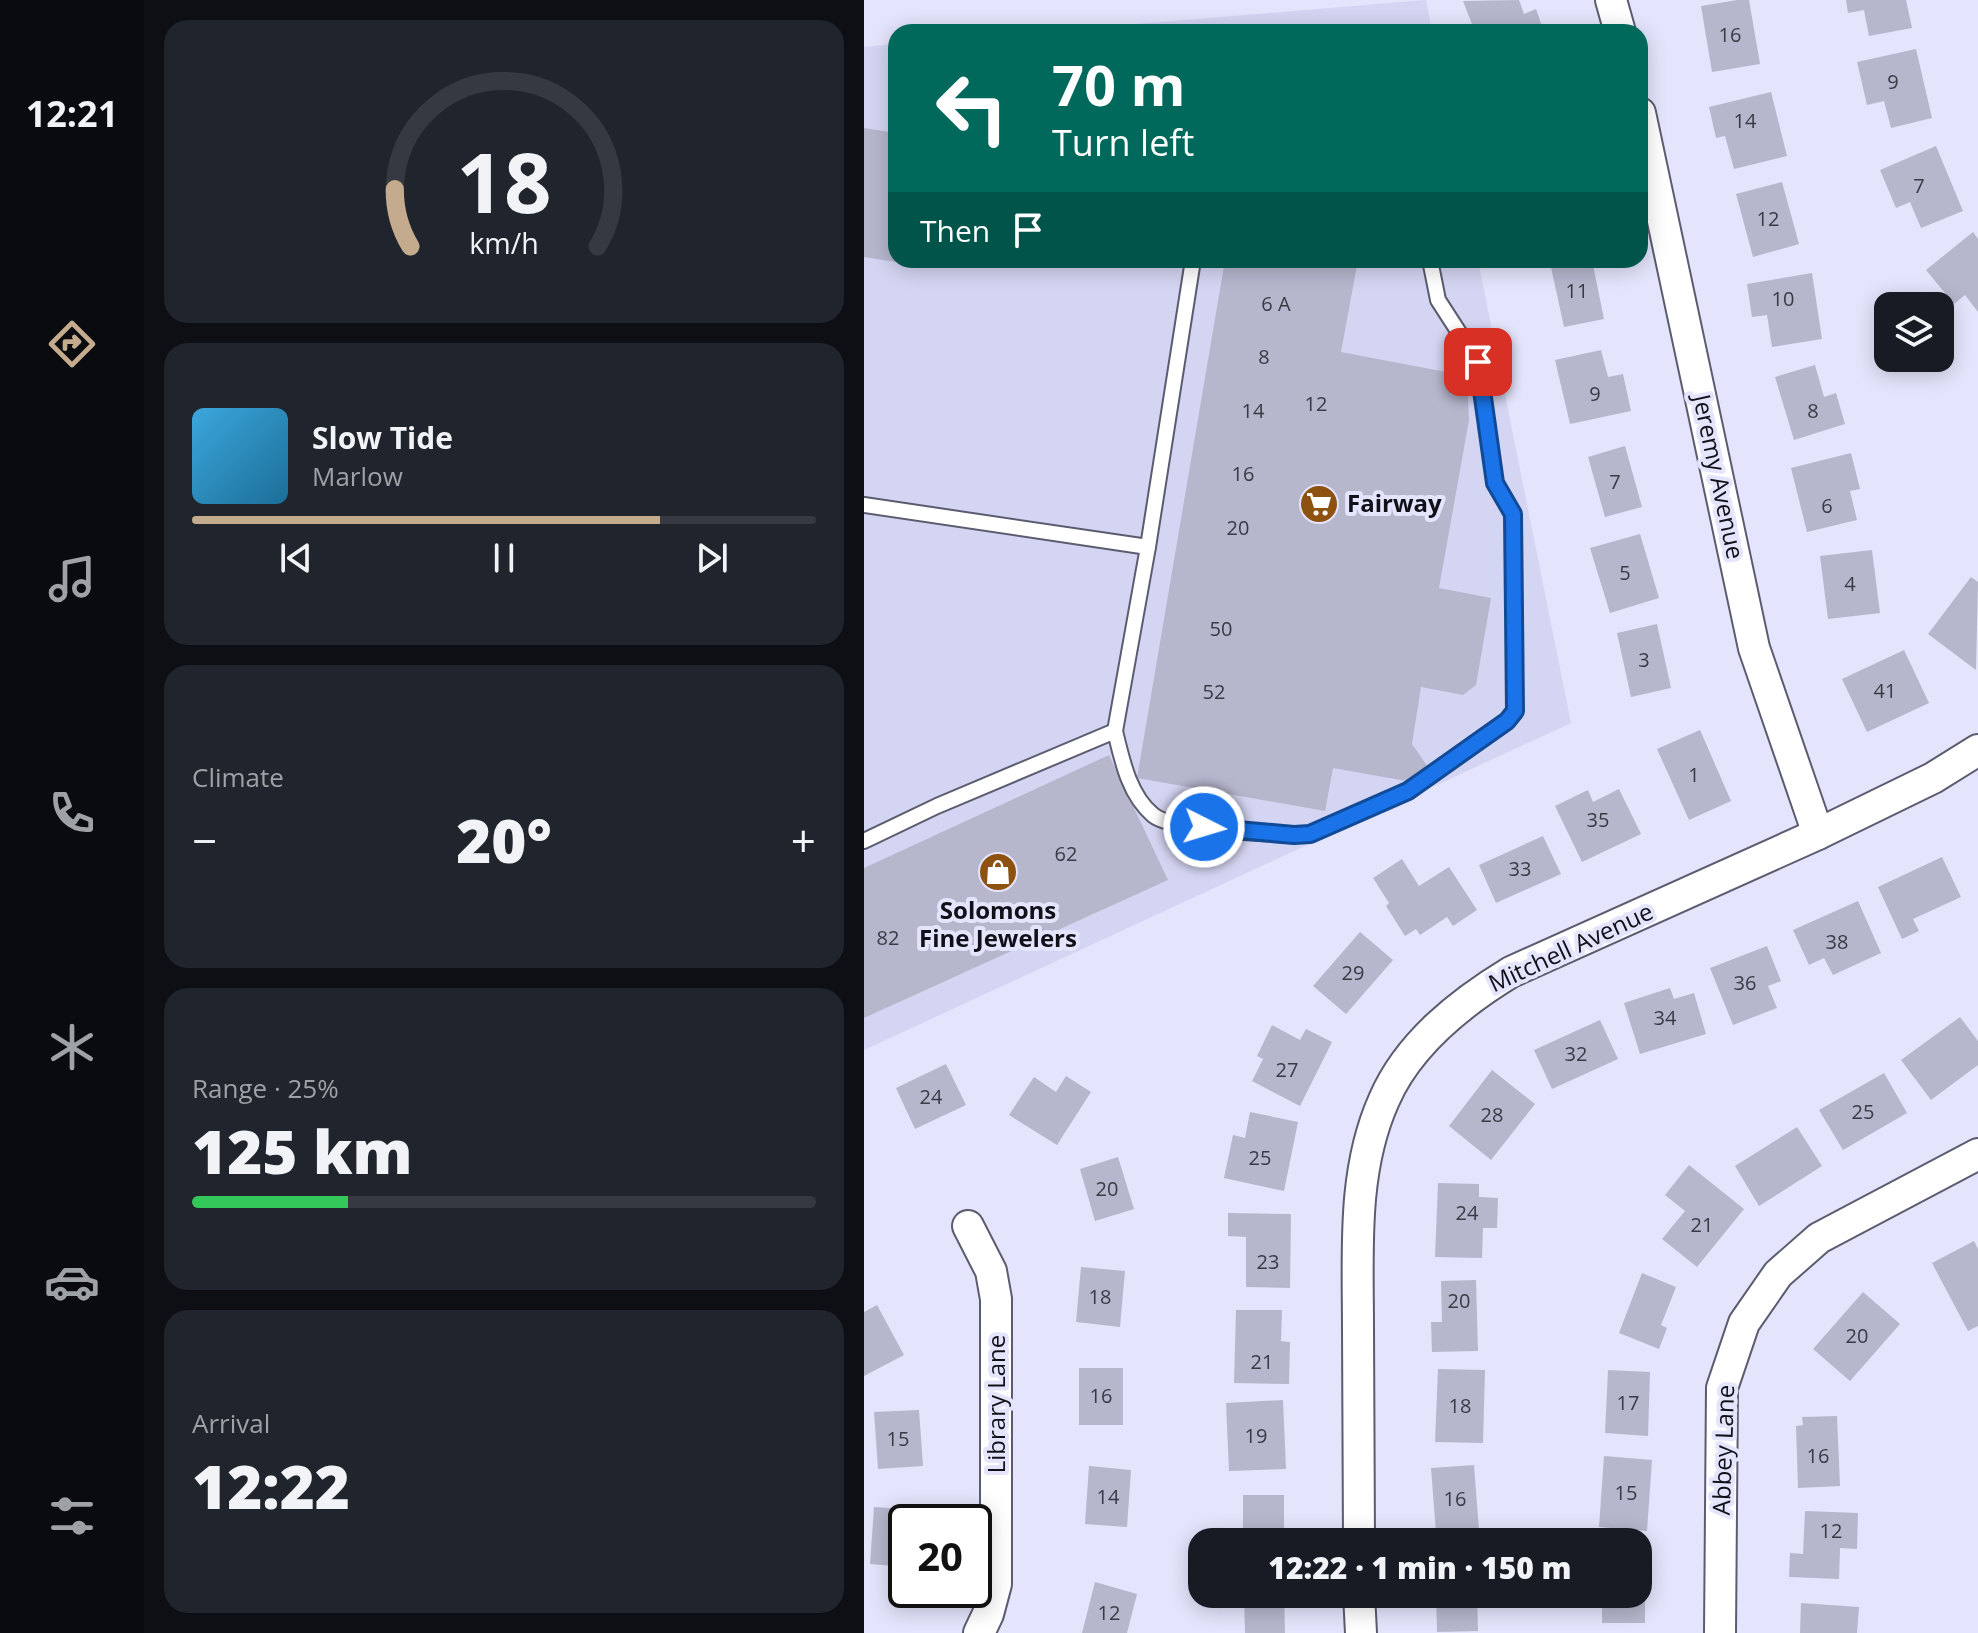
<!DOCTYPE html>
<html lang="en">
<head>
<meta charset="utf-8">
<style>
	:root { --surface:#171b24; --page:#20242c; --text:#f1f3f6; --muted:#9ea1a6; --line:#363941; --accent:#c4ab8e }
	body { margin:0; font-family:"Open Sans",sans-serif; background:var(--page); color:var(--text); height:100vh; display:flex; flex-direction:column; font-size:30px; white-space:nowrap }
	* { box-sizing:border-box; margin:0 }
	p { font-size:26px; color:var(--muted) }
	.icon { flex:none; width:44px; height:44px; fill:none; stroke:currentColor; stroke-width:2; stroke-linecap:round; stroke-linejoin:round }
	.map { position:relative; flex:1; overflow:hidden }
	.drawer { display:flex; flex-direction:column; gap:20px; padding:20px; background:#0d0f14; width:720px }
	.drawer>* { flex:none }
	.guide { position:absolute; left:24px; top:24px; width:760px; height:244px; border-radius:24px; box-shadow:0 4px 20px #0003; background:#00695c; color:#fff; overflow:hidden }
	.controls { position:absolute; left:1010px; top:292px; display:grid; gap:16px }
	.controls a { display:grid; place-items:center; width:80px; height:80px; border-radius:16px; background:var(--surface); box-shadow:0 4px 20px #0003; font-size:40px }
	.speed { position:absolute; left:24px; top:1504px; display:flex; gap:16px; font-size:40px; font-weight:700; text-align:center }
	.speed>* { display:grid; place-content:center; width:104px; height:104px; border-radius:50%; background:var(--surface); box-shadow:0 4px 20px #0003; line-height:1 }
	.speed .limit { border:4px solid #111; border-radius:12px; background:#fff; color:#111 }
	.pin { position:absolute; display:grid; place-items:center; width:68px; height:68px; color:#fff; margin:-34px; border-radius:16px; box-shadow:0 4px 12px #0006 }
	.me { position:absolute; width:88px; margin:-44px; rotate:95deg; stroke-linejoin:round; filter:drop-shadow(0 0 6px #0008) }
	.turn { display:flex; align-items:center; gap:28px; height:168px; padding:0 32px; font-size:36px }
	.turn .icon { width:104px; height:104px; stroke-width:2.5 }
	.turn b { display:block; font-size:56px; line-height:68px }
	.then { display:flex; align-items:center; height:76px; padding:0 32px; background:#0003; gap:16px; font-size:30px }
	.big { font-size:60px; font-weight:800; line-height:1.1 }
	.drawer .card { flex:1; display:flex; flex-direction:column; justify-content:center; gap:12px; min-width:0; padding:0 28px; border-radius:24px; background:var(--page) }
	.drawer .dial { align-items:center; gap:0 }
	.dial svg { height:208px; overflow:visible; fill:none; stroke:var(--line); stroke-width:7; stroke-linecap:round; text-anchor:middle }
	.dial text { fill:var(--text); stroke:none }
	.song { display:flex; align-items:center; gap:24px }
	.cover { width:96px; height:96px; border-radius:12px; background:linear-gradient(135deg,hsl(200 70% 55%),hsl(200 70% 35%)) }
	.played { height:8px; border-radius:4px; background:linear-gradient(90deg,var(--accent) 75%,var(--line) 75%) }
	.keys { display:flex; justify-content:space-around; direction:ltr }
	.heat { display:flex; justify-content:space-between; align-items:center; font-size:44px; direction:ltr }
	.charge { height:12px; border-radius:6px; background:linear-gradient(90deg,#34c759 25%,var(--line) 0) }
	.trip { position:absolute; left:324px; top:1528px; width:464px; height:80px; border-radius:24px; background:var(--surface); box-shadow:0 4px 20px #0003; font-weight:800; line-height:80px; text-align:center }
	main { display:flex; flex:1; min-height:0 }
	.dock { display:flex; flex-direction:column; width:144px; justify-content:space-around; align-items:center; background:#090b0e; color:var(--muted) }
	.dock .icon { width:56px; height:56px }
	.dock .on { color:var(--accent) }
	.dock b { font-size:36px; color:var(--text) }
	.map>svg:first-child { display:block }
</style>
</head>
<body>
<main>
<nav class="dock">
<b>12:21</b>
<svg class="icon on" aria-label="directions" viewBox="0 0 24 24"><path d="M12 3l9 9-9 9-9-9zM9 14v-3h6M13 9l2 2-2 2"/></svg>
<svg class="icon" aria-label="music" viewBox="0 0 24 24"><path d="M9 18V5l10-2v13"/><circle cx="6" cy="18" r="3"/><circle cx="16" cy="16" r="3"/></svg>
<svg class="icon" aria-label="phone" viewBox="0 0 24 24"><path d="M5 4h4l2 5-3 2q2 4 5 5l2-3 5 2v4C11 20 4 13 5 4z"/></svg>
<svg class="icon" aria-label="climate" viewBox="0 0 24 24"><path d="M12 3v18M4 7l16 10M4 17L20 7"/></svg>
<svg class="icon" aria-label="car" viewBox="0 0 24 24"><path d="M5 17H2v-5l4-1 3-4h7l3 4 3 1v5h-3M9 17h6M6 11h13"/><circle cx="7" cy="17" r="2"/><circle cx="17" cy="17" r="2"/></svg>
<svg class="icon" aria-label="filters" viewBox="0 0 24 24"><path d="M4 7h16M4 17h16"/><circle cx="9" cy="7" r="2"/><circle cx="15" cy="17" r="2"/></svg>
</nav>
<section class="drawer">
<div class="card dial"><svg viewBox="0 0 100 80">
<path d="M14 69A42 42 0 1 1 86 69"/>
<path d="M14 69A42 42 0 0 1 8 47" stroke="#c4ab8e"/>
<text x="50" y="56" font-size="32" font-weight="700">18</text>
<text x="50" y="72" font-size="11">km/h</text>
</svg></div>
<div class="card">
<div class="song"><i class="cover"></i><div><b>Slow Tide</b><p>Marlow</p></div></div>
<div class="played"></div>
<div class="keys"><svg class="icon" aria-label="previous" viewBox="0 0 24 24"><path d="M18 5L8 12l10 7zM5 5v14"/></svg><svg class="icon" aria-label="pause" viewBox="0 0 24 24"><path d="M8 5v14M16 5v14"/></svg><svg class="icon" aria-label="next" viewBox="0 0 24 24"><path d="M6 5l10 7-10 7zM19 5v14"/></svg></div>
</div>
<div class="card"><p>Climate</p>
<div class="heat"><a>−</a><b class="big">20°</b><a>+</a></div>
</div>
<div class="card"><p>Range · 25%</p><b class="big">125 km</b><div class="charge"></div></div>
<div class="card"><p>Arrival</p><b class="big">12:22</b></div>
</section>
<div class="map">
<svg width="1114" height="1633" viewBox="0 0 1114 1633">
	<rect width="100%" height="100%" fill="#e4e4fc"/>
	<g fill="#d4d5f2">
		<path d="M562,0L568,32H178Z"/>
		<path d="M32,44V260H614L707,723L0,1050V47Z"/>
	</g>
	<g fill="#b6b7cd">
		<path d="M655,0L660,14L672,9L680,32H611L599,1Z"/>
		<path d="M873,0H885L896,64L848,72L837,6Z"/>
		<path d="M982,0H1042L1048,28L1005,36L1000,10L984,13Z"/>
		<path d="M1052,49L1068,118L1027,128L1020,101L1003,105L993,62Z"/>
		<path d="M907,92L923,156L870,169L861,136L852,138L845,107Z"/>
		<path d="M0,128L32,133V260H52L51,265L0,257Z"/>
		<path d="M1072,146L1099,211L1057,228L1046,202L1032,208L1016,170Z"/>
		<path d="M918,182L935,244L889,257L872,194Z"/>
		<path d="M1109,232L1114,239V312L1101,295L1090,304L1062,270Z"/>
		<path d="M361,260H494L477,352L603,376L605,420L575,588L627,598L612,685L599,695L557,687L548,744L564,767L542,781L469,768L461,811L273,778Z"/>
		<path d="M700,260H728L740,319L700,327L686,263Z"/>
		<path d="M948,273L958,339L908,347L903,315L888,317L883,284Z"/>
		<path d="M737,350L744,377L759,374L767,411L706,424L691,360Z"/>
		<path d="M951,365L960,397L972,393L981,424L930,440L911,377Z"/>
		<path d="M761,446L778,507L741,517L724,457Z"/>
		<path d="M987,453L996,489L986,491L993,520L943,532L927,468Z"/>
		<path d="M776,534L795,598L746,613L726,548Z"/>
		<path d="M1008,550L1016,613L964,619L956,556Z"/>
		<path d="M1107,577L1114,582L1112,670L1064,634Z"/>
		<path d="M793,624L807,688L767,697L753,633Z"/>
		<path d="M1040,650L1065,703L1003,732L978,679Z"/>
		<path d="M836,730L867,801L825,820L793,749Z"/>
		<path d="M245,755L304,880L0,1018V868Z"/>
		<path d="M755,789L777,834L718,862L691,806L724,790L729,802Z"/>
		<path d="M679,836L697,874L632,903L615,865Z"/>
		<path d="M1078,857L1097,897L1049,919L1055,931L1038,939L1014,887Z"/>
		<path d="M538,859L555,886L585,867L613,910L589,926L583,917L556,935L552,929L541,936L522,906L525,903L509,878Z"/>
		<path d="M994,901L1017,953L969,975L960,958L945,965L929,930Z"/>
		<path d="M496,932L529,960L482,1014L449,986Z"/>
		<path d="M903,946L917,981L904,986L913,1008L869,1025L846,968Z"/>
		<path d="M806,988L810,999L830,993L842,1034L776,1054L760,1003Z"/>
		<path d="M1096,1017L1114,1041V1065L1067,1100L1037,1060Z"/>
		<path d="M736,1020L754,1059L688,1089L670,1050Z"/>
		<path d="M408,1025L436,1040L442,1029L468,1042L436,1106L388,1081L399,1059L393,1056Z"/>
		<path d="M82,1064L102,1105L51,1129L32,1088Z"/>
		<path d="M628,1070L671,1104L627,1160L585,1126Z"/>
		<path d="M1020,1073L1043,1113L979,1150L955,1110Z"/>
		<path d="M202,1076L227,1092L193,1145L145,1115L170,1077L192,1092Z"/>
		<path d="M386,1112L434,1122L420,1191L360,1178L369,1135L381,1138Z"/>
		<path d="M933,1127L958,1166L895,1206L871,1166Z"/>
		<path d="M254,1157L270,1209L231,1221L216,1169Z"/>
		<path d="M825,1165L880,1209L833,1267L798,1239L821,1211L801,1195Z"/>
		<path d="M574,1183L615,1184V1197L634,1198L633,1228H619L618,1258L571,1257Z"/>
		<path d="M364,1213L427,1214L426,1288L382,1287V1237L364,1236Z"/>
		<path d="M1110,1241L1114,1249V1326L1104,1331L1068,1263Z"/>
		<path d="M217,1267L261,1271L256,1327L212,1322Z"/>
		<path d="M778,1273L812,1287L797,1325L803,1328L795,1349L755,1333Z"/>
		<path d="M612,1280L614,1351L568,1352L567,1322H578L577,1281Z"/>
		<path d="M999,1292L1036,1324L986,1381L949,1349Z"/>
		<path d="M13,1305L40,1355L0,1376V1312Z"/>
		<path d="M372,1310H418L417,1341L426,1342L425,1384L370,1383Z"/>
		<rect x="215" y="1368" width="44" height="57"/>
		<path d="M574,1369L621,1370L619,1443L571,1442Z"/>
		<path d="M744,1370L786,1372L784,1436L741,1433Z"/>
		<path d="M419,1400L422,1469L365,1471L362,1403Z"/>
		<path d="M55,1410L59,1466L14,1469L10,1412Z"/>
		<path d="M973,1416L976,1486L934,1488L932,1426L939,1425L938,1417Z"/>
		<path d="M740,1456L788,1460L783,1531L735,1527Z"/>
		<path d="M610,1465L615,1530L572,1533L567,1468Z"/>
		<path d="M225,1466L267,1470L263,1527L221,1524Z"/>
		<rect x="379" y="1495" width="41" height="47"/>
		<path d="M10,1507L55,1510V1522H42V1567L6,1564Z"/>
		<path d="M941,1511L994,1513L993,1549L976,1548L975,1579L925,1577L926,1553L939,1554Z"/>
		<path d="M774,1550H781V1623H738V1594H774Z"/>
		<path d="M231,1582L273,1594L263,1633H218Z"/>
		<path d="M380,1594H420L421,1633H381Z"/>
		<path d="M572,1594H613L614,1631L573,1632Z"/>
		<path d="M937,1603L995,1607L993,1633H936Z"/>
	</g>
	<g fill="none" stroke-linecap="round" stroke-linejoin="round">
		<g stroke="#5c5c70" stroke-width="18">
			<g id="lane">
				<path d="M0,505L284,547"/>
				<path d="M251,731C258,760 265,795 289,815C308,831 401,833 430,835L446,834L544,791L643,721L651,711L649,514L631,483L614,362L574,300L566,260"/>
				<path d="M0,841L73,806L251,731L284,547L329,260"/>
			</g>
		</g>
		<g stroke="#5c5c70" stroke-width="34">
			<g id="street">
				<path d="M747,0L756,32"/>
				<path d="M776,113L890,648L954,834"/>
				<path d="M104,1226L127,1271L132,1299V1584L124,1614L115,1633"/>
				<path d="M495,1542C495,1471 495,1400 494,1328C494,1252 488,1171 520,1100C544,1044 596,1003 647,972L954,834L1069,778L1114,750"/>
				<path d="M495,1594L497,1633"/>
				<path d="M856,1633L858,1388L880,1323L914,1274L955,1238L1114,1154"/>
			</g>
		</g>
		<use href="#lane" stroke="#fff" stroke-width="14"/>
		<use href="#street" stroke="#fff" stroke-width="30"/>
	</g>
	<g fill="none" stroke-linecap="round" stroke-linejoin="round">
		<g stroke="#114b97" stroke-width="20">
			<path id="route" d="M340,827L430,835L446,834L544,791L643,721L651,711L649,514L631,483L614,362"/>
		</g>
		<use href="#route" stroke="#1a73e8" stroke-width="14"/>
	</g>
	<defs>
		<g id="supermarket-disc" transform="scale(2)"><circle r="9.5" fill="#8e5210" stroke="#e4e4fc"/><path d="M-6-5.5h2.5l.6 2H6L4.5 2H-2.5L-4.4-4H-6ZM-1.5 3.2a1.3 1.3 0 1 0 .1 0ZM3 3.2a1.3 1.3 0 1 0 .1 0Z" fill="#fff"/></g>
		<g id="shop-disc" transform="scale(2)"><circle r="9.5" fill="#8e5210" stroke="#e4e4fc"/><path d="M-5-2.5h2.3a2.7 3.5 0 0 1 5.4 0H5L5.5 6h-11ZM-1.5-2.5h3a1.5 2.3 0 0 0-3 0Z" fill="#fff"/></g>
	</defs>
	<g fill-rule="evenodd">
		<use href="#supermarket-disc" x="455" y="504"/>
		<use href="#shop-disc" x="134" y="872"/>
	</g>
	<g text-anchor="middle" stroke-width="8" stroke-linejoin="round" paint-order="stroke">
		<g font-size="20" fill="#3a3a45">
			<text x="866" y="42">16</text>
			<text x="1029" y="89">9</text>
			<text x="881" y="128">14</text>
			<text x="1055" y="193">7</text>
			<text x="904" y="226">12</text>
			<text x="713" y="298">11</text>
			<text x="919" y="306">10</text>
			<text x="412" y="311">6 A</text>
			<text x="400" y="364">8</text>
			<text x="731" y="401">9</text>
			<text x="452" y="411">12</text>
			<text x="389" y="418">14</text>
			<text x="949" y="418">8</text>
			<text x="379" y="481">16</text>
			<text x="751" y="489">7</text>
			<text x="963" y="513">6</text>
			<text x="374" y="535">20</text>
			<text x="761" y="580">5</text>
			<text x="986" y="591">4</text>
			<text x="357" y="636">50</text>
			<text x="780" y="667">3</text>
			<text x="1021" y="698">41</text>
			<text x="350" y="699">52</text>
			<text x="830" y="782">1</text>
			<text x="734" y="827">35</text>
			<text x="202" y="861">62</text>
			<text x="656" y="876">33</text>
			<text x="24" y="945">82</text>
			<text x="973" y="949">38</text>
			<text x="489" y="980">29</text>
			<text x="881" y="990">36</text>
			<text x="801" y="1025">34</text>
			<text x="712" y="1061">32</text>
			<text x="423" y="1077">27</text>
			<text x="67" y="1104">24</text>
			<text x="999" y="1119">25</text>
			<text x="628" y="1122">28</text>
			<text x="396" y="1165">25</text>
			<text x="243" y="1196">20</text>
			<text x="603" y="1220">24</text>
			<text x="838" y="1232">21</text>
			<text x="404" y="1269">23</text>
			<text x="236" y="1304">18</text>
			<text x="595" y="1308">20</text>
			<text x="993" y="1343">20</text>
			<text x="398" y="1369">21</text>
			<text x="237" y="1403">16</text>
			<text x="764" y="1410">17</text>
			<text x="596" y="1413">18</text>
			<text x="392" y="1443">19</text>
			<text x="34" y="1446">15</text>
			<text x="954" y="1463">16</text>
			<text x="762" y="1500">15</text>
			<text x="244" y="1504">14</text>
			<text x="591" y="1506">16</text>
			<text x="967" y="1538">12</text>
			<text x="245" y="1620">12</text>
		</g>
		<g font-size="24" fill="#101018" stroke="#e4e4fc">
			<text transform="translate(854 477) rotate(78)" y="8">Jeremy Avenue</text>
			<text transform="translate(707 948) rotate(-25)" y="8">Mitchell Avenue</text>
			<text transform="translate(133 1404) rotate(-90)" y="8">Library Lane</text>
			<text transform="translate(860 1450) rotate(-88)" y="8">Abbey Lane</text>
		</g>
		<g font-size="24" font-weight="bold" fill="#101018" stroke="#e4e4fc" text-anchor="start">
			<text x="483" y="512">Fairway</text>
			<text x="134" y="919" text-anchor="middle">Solomons<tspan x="134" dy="28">Fine Jewelers</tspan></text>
		</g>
	</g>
</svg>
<div class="controls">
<a><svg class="icon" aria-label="layers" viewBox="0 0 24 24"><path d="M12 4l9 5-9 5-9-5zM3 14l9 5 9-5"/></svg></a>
</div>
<div class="speed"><div class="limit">20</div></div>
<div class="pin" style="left:614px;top:362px;background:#d93025"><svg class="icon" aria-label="arrive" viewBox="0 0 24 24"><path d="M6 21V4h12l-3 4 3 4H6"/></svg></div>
<svg class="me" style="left:340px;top:827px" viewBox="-20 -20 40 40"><circle r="17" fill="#1a73e8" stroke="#fff" stroke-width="3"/><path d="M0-11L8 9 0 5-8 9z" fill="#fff"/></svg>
<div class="trip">12:22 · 1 min · 150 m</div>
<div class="guide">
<div class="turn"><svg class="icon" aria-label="left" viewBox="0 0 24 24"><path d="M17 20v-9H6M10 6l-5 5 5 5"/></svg><div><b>70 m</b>Turn left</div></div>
<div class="then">Then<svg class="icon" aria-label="arrive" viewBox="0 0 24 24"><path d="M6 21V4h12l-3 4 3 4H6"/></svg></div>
</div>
</div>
</main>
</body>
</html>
